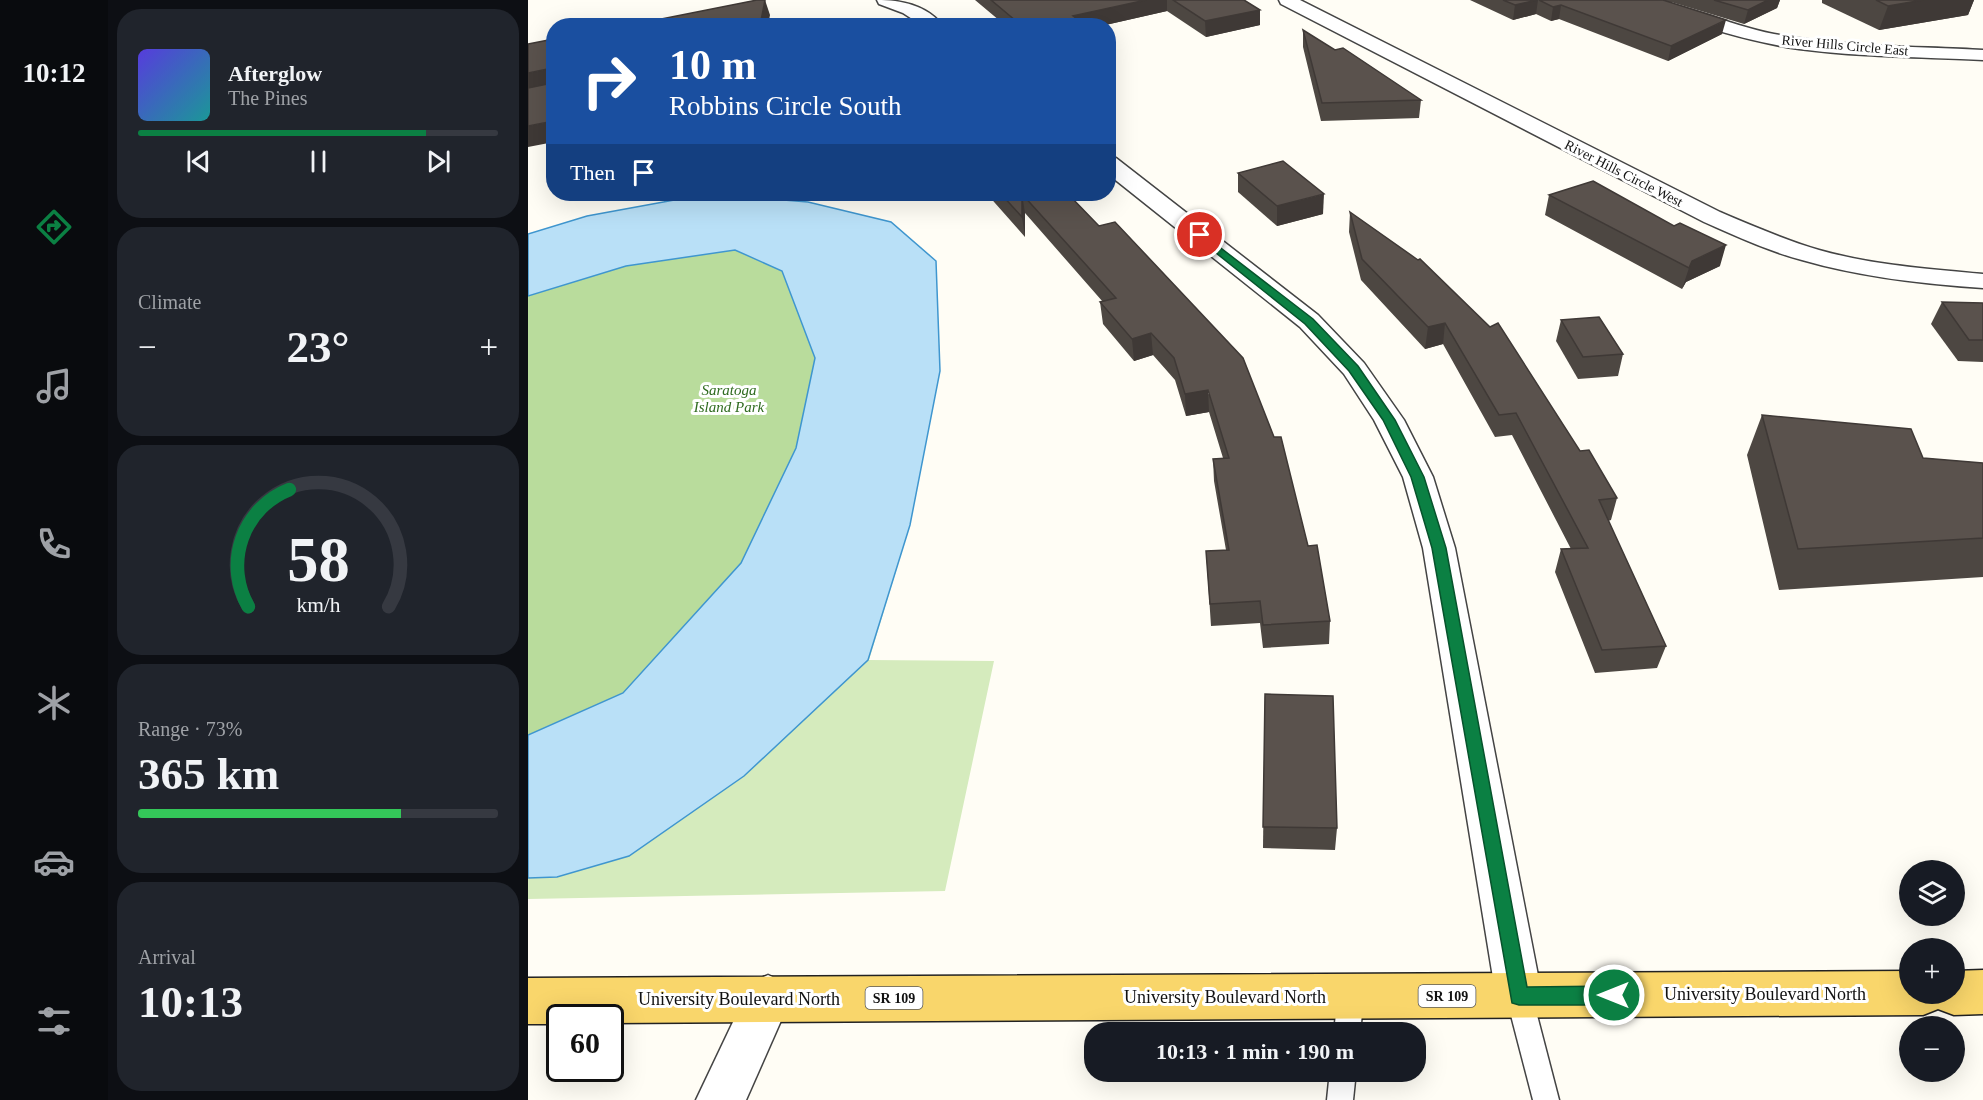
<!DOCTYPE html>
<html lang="en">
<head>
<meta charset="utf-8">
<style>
	:root { --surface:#171b24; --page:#20242c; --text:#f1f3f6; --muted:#9ea1a6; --line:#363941; --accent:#0b8043 }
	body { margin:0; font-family:Georgia,serif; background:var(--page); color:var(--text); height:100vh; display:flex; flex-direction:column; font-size:22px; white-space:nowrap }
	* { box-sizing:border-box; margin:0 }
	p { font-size:20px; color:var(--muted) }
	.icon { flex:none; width:33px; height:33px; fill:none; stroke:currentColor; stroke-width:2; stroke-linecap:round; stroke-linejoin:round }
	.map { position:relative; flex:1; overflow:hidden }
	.panel { display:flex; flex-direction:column; gap:9px; padding:9px; background:#0d0f14; width:420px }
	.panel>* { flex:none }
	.hud { position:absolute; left:18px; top:18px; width:570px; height:183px; border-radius:24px; box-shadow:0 6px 24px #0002; background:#1a4fa0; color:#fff; overflow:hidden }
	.controls { position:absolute; left:1371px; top:860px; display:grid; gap:12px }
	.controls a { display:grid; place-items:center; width:66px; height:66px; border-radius:50%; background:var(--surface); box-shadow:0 6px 24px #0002; font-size:30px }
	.speed { position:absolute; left:18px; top:1004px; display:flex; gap:12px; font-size:30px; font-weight:700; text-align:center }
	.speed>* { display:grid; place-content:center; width:78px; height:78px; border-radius:50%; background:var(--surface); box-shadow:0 6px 24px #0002; line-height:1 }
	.speed .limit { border:3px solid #111; border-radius:9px; background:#fff; color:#111 }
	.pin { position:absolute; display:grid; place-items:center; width:51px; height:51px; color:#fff; margin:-26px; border:3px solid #fff; border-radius:50%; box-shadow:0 2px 6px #0007 }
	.me { position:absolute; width:66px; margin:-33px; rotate:270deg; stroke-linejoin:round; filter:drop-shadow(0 0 4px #0008) }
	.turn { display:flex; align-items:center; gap:21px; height:126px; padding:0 24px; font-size:27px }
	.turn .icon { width:78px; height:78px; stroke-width:2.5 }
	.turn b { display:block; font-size:42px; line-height:51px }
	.then { display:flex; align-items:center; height:57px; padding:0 24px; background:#0003; gap:12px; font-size:22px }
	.big { font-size:45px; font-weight:600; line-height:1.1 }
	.panel .tile { flex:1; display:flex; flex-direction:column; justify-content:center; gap:9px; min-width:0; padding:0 21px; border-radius:24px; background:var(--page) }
	.panel .dial { align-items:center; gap:0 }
	.dial svg { height:156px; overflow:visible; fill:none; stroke:var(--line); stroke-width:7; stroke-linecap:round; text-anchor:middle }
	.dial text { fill:var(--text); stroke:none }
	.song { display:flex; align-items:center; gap:18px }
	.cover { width:72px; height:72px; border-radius:9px; background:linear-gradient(135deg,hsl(250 70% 55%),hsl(180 70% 35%)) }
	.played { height:6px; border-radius:3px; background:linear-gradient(90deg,var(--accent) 80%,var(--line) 80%) }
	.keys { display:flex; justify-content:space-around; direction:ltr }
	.heat { display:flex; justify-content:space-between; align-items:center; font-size:33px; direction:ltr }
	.charge { height:9px; border-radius:4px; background:linear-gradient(90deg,#34c759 73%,var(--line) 0) }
	.trip { position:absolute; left:556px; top:1022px; width:342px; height:60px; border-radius:24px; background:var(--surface); box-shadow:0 6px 24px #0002; font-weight:600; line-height:60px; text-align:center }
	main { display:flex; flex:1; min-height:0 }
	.dock { display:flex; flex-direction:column; width:108px; justify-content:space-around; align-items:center; background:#090b0e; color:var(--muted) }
	.dock .icon { width:42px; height:42px }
	.dock .current { color:var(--accent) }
	.dock b { font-size:27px; color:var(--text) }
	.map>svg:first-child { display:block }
</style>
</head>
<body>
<main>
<nav class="dock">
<b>10:12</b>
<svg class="icon current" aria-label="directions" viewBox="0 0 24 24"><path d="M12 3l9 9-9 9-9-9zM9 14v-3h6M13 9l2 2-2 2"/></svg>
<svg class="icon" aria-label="music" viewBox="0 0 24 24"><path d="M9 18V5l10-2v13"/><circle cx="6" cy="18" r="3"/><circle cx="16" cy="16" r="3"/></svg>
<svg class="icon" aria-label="phone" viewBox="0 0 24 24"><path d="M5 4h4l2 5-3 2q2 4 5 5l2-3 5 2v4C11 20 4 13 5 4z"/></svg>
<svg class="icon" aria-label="climate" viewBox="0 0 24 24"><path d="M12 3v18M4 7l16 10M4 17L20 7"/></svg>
<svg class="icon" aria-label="car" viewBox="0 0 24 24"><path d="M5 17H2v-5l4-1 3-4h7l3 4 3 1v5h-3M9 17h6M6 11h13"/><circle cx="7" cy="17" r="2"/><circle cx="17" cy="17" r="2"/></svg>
<svg class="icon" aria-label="filters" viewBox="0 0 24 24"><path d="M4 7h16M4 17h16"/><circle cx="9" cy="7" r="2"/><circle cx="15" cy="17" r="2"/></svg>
</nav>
<section class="panel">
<div class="tile">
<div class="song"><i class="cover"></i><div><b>Afterglow</b><p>The Pines</p></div></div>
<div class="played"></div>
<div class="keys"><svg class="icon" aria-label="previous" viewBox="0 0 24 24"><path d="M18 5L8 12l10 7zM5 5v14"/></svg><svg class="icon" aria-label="pause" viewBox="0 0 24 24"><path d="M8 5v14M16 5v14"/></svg><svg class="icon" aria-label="next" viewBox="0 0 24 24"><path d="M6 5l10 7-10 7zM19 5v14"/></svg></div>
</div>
<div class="tile"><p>Climate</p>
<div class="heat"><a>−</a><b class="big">23°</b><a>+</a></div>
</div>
<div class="tile dial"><svg viewBox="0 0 100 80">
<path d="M14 69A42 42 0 1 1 86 69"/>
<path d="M14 69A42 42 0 0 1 35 9" stroke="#0b8043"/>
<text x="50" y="56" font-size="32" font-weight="700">58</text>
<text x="50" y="72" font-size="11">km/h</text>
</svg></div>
<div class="tile"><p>Range · 73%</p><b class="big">365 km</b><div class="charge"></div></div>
<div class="tile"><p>Arrival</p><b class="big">10:13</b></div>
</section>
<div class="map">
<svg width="1455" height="1100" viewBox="0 0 1455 1100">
	<rect width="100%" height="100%" fill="#fffdf5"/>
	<path fill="#d5ebbd" d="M179,194L280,202L363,222L408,261L412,371L382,525L341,660L466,661L417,891L0,899V234L59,216Z"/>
	<path fill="#b9dc9c" d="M207,250L254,270L287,358L268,448L213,563L95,693L0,735V296L98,266Z"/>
	<path fill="#b9e0f7" stroke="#3f96cf" stroke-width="1.5" d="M179,194L280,202L363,222L408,261L412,371L382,525L340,660L216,776L101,856L29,877L0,878V735L95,693L213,563L268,448L287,358L254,271L207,250L98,266L0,296V234L59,216Z"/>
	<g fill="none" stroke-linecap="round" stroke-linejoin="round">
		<g stroke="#444" stroke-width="3">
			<g id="lane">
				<path d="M823,984L832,987L836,996L832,1032H806L810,996L814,987Z"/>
				<path d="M991,984L1000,987L1004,996L1031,1100H1005L978,996L982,987Z"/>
				<path d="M802,1071H828L825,1100H799Z"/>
			</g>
		</g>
		<g stroke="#444" stroke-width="3">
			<g id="street">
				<path d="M349,0C373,0 399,5 415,26H395L375,13L351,4Z"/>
				<path d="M751,0H772L1192,212C1225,226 1257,240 1291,250C1344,265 1400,269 1455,274V288C1394,284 1333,277 1274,260C1240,251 1208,236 1176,222L753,4Z"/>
				<path d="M1105,0C1152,0 1199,25 1246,34C1315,47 1385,46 1455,50V60C1394,57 1332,57 1271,49C1215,41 1161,22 1107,4Z"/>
				<path d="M580,157L588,158L790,315L836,363L876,420L905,477L927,548L1014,996L1007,1012L991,1019L975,1012L968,996L895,548L875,477L846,420L816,374L772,327L580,174Z"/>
				<path d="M240,975L256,982L263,998L218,1100H168L224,982Z"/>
			</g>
		</g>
		<g stroke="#222" stroke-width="3">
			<path id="primary" d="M1455,970V1014L1426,1015L1410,1009L1395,1015L82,1023V1017H32V1024H0V978L1382,971V993H1426V971Z"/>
		</g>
		<use href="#lane" fill="#fff" fill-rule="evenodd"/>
		<use href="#street" fill="#fff" fill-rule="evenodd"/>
		<use href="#primary" fill="#f9d66b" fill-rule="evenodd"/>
	</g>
	<g fill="#4d4742">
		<path d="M447,0H716L732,10V25L678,37L639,11L573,26H478Z"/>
		<path d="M942,0H1252L1249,8L1216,24L1143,2L1194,34L1140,61L1031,19L1023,21L1008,14L985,20Z"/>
		<path d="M1294,0H1446L1440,15L1351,30L1294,3Z"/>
		<path d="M775,30L807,50L893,100L891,118L793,121L775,47Z"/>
		<path d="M710,173L795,214L749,226L710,192Z"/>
		<path d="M459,194H540L571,226L780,546L802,621L801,644L735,648L732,623L683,626L678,551L698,550L686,481L685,459L695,458L681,412L658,416L647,380L625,355L606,361L575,324L572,302H575L497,213V237Z"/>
		<path d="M1021,195L1192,266L1158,282L1154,289L1017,215Z"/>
		<path d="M822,212L1052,451L1089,498L1083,520L1080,521L1138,646L1129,668L1067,673L1027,572L1033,549H1043L984,435L967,437L915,344L897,349L833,280L821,232Z"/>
		<path d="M1414,302L1455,303V362L1430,361L1403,324Z"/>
		<path d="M1033,320L1095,354L1090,376L1050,379L1028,341Z"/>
		<path d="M1234,415L1395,458L1455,463V577L1251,590L1219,455Z"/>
		<path d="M737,694L809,828L807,850L735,848Z"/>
	</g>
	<g fill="#3f3936">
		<path d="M237,0L242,15L240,26H232Z"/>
		<path d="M618,0H639V11L573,26H546L545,16Z"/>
		<path d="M1010,0L1008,14L985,20L987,5Z"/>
		<path d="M1240,0H1252L1249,8L1216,24L1220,10Z"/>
		<path d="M1395,0H1446L1440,15L1351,30L1360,6Z"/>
		<path d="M1033,5L1031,19L1023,21L1025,7Z"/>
		<path d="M732,10V25L678,37L677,21Z"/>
		<path d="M1198,20L1194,34L1140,61L1143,46Z"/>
		<path d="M20,69L26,83L0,92V73Z"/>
		<path d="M26,121V142L0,147V126Z"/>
		<path d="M494,194L497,213V237L494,217Z"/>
		<path d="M796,194L795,214L749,226V206Z"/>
		<path d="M1198,245L1192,266L1158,282L1154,289L1161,268L1164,261Z"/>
		<path d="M917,323L915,344L897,349L900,327Z"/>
		<path d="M623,333L625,355L606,361L604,339Z"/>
		<path d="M680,390L681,412L658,416L657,394Z"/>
	</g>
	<g fill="#5a524d" stroke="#3f3936" stroke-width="1.5">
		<path d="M229,0H237L232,26H98Z"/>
		<path d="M463,0H618L545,16L558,26H494Z"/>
		<path d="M645,0H716L732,10L677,21Z"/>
		<path d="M975,0H1009L987,5Z"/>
		<path d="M1011,0H1135L1198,20L1143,46L1033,5L1025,7Z"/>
		<path d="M1186,0H1240L1220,10Z"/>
		<path d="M1348,0H1395L1360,6Z"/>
		<path d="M775,30L807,50L815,48L893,100L794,103Z"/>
		<path d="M26,39V121L0,126V88L20,84V69L0,73V44Z"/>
		<path d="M755,161L796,194L749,206L710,173Z"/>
		<path d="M1065,181L1146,226L1152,223L1198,245L1164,261L1161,268L1021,195Z"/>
		<path d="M473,194H494V217Z"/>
		<path d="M494,194H540L571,226L587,222L715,358L746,437H753L780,546L789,545L802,621L735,625L732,601L682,604L678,551L701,550L685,459L701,458L680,390L657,394L646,358L623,333L604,339L572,302L588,298Z"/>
		<path d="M822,212L890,260L892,259L962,327L970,323L1052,451L1061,450L1089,498L1071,500L1138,646L1074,650L1033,549L1060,548L988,413L971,415L917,323L900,327L834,259Z"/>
		<path d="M1414,302L1455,303V340H1441Z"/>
		<path d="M1071,317L1095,354L1055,357L1033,320Z"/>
		<path d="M1234,415L1383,429L1395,458L1455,463V538L1270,549Z"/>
		<path d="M737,694L805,696L809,828L735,827Z"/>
	</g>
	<path fill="#0b8043" stroke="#07532c" stroke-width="1.5" d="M672,232L785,319L830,366L867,420L896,477L918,548L999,987L1086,986L1092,989L1095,995L1092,1002L1086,1005H991L984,1003L904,548L883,477L855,420L821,371L777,324L668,237V233Z"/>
	<g text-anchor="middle" stroke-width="6" stroke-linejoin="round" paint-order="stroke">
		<g font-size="14" fill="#111" stroke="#fff">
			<text transform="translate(1317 45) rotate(5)" y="5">River Hills Circle East</text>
			<text transform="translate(1096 173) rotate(27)" y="5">River Hills Circle West</text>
		</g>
		<g fill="#fff" stroke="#585858" stroke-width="1.5">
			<rect x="890.5" y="985" width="57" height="22" rx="4.5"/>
			<rect x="337.5" y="987" width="57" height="22" rx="4.5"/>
		</g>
		<g font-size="14" font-weight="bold" fill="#111">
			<text x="919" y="1001">SR 109</text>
			<text x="366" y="1003">SR 109</text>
		</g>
		<g font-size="15" font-style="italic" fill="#2f6b1f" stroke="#fff">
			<text x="201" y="395">Saratoga<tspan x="201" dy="17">Island Park</tspan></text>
		</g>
		<g font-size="18" fill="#111" stroke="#fff">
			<text x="1237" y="1000">University Boulevard North</text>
			<text x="697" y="1003">University Boulevard North</text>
			<text x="211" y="1005">University Boulevard North</text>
		</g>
	</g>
</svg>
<div class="controls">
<a><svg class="icon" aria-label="layers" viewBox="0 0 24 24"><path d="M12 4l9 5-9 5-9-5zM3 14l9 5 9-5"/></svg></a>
<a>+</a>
<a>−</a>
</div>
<div class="speed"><div class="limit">60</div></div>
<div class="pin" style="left:672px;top:235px;background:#d93025"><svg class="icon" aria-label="arrive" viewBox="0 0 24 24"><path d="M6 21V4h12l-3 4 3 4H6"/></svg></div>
<svg class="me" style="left:1086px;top:995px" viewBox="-20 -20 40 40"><circle r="17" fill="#0b8043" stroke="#fff" stroke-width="3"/><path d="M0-11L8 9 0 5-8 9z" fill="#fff"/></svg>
<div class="trip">10:13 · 1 min · 190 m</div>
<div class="hud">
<div class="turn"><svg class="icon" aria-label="right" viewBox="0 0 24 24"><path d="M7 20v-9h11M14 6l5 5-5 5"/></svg><div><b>10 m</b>Robbins Circle South</div></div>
<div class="then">Then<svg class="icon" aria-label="arrive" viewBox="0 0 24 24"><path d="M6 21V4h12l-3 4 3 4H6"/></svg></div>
</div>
</div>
</main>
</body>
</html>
